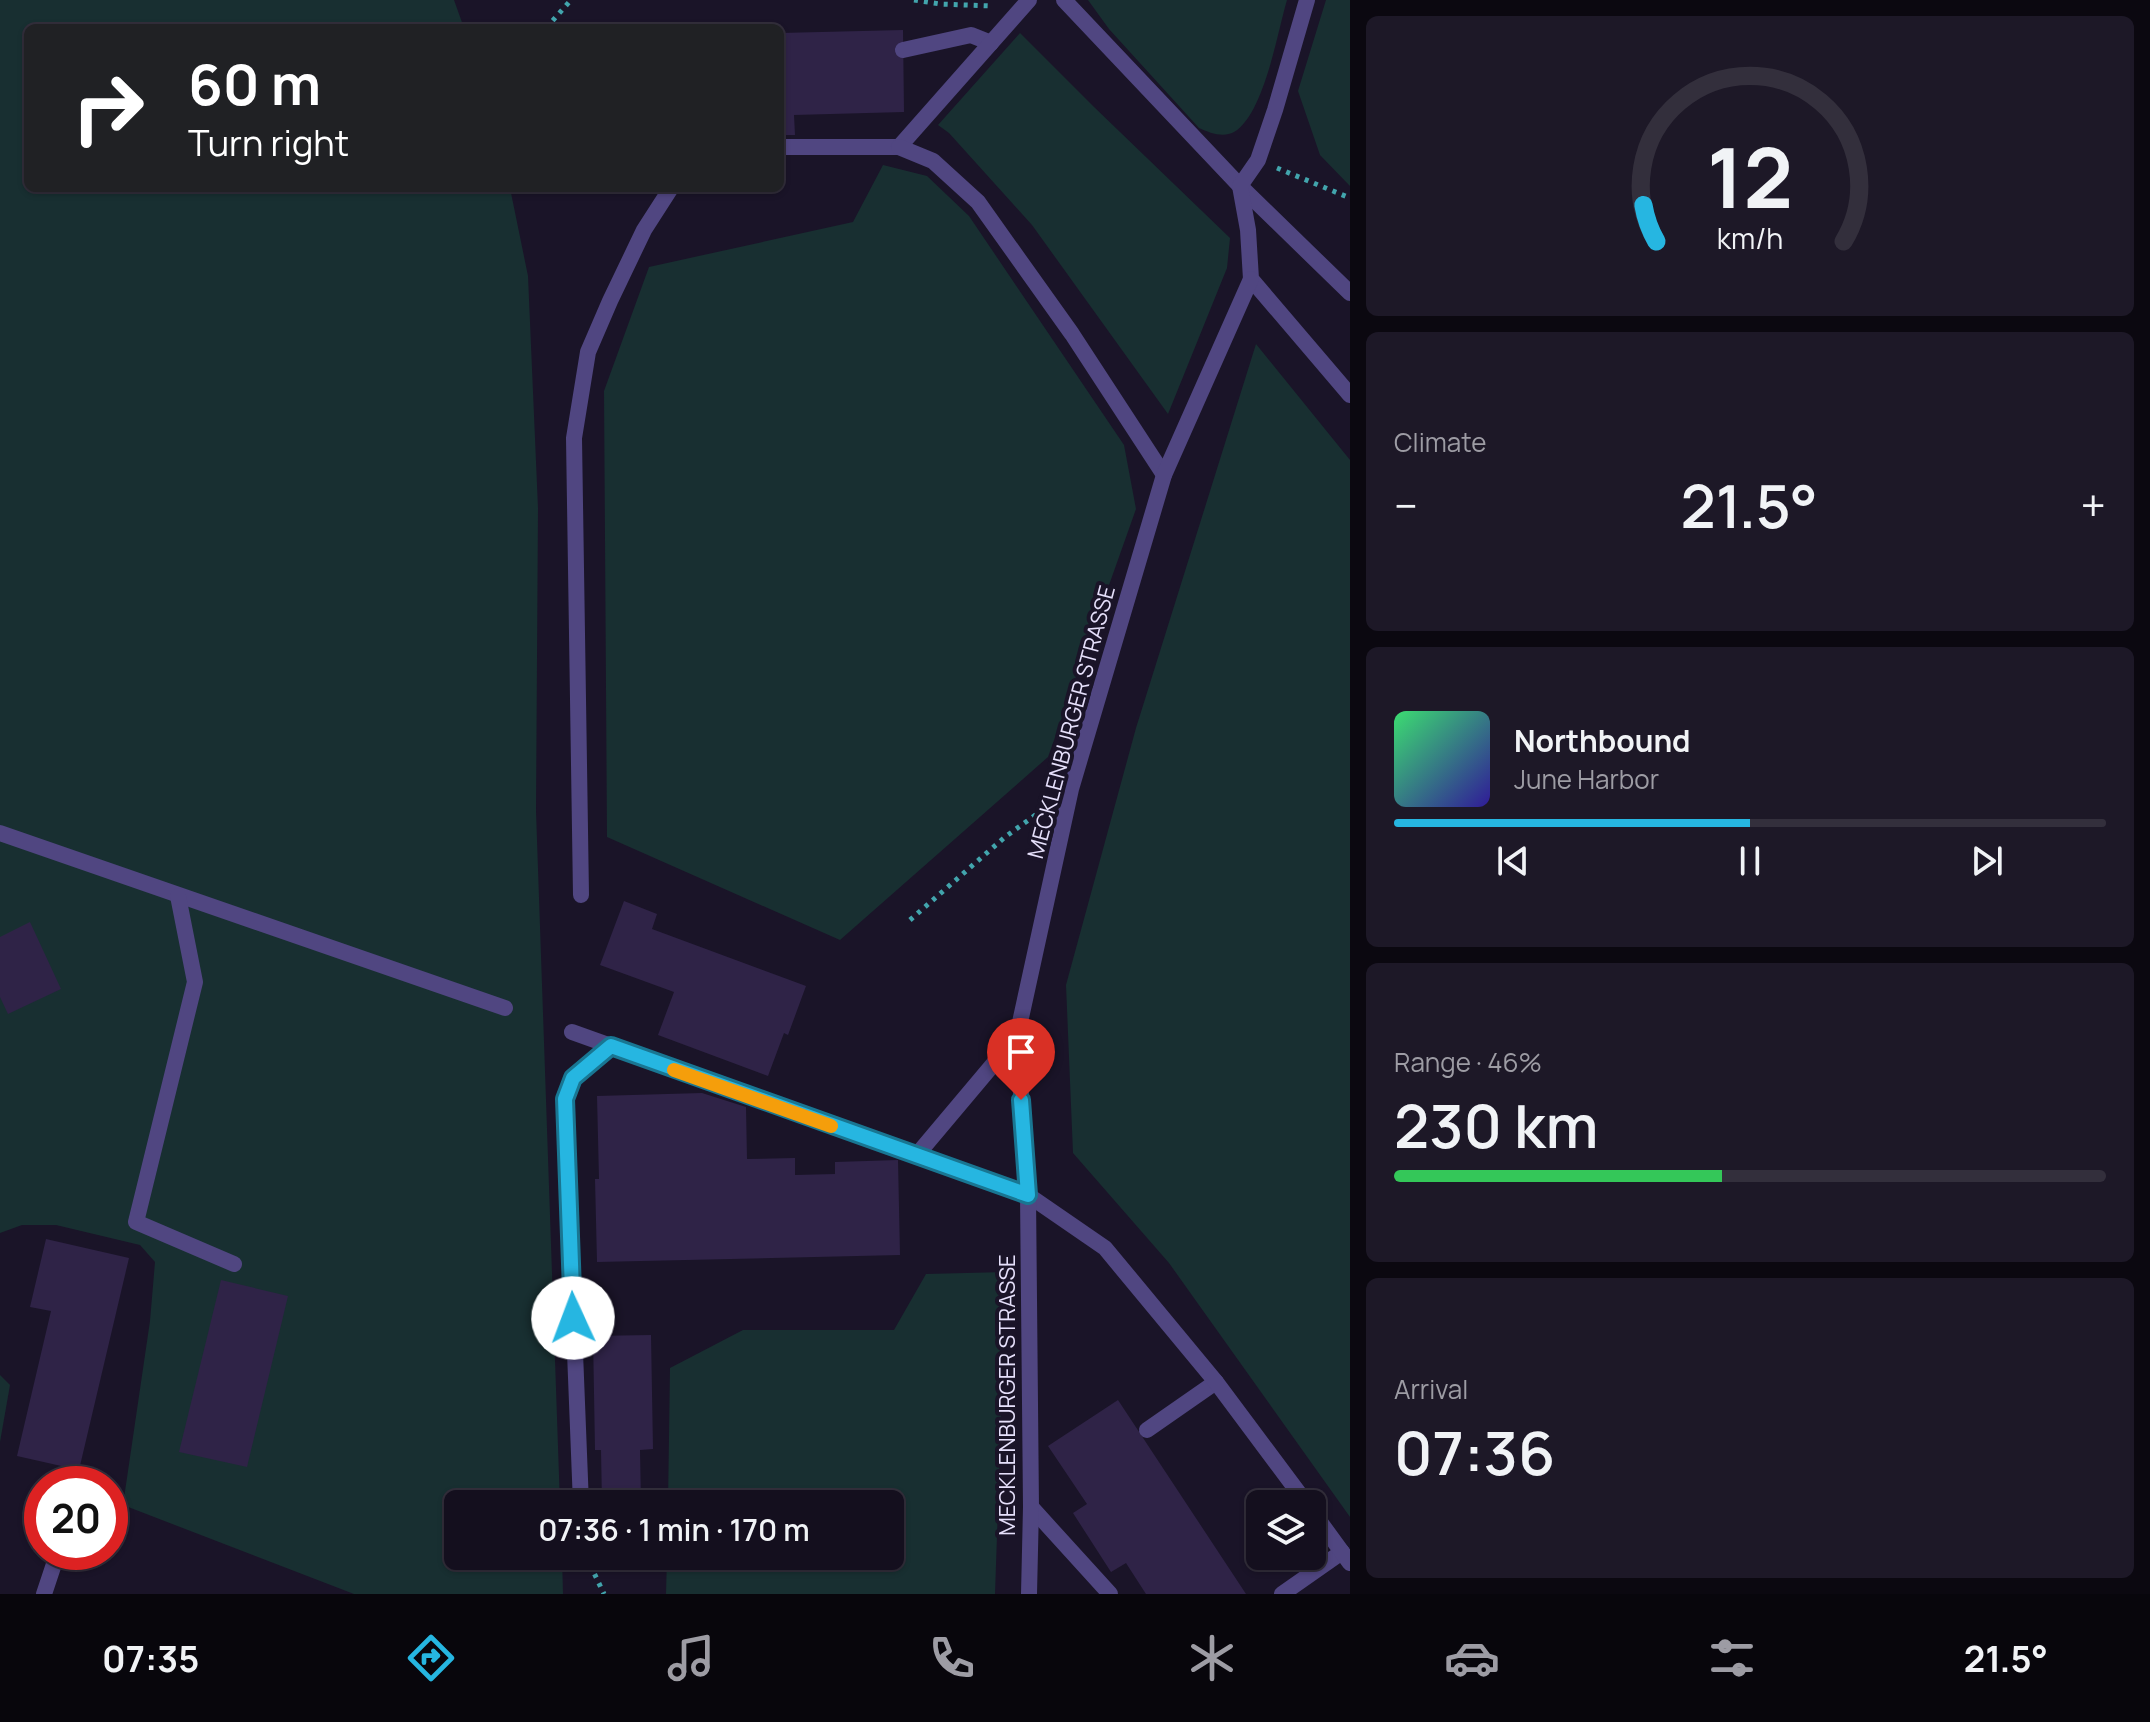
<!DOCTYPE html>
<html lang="en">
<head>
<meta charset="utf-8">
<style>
	:root { --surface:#140f1e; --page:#1d1827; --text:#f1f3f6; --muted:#9d9ca4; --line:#332f3c; --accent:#26b6e1 }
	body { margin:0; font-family:Manrope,sans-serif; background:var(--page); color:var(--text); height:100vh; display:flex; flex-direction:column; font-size:30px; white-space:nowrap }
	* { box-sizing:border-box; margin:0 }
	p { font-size:26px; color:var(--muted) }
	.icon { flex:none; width:44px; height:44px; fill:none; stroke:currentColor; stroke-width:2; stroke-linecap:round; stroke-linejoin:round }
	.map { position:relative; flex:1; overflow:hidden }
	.side { display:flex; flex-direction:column; gap:16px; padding:16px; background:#0b0810; width:800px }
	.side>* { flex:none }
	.top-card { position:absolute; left:24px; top:24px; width:760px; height:168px; border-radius:12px; box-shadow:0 2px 6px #0004,0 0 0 2px var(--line); background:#202124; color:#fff; overflow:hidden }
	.buttons { position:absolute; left:1246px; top:1490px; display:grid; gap:16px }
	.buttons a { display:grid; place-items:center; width:80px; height:80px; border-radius:12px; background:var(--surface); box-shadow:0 2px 6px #0004,0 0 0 2px var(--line); font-size:40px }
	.speed { position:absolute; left:24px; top:1466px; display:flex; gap:16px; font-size:40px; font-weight:700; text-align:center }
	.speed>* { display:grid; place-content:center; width:104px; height:104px; border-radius:50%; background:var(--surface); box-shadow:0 2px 6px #0004,0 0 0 2px var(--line); line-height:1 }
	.speed .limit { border:12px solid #d22; background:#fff; color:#111 }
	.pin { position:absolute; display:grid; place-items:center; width:68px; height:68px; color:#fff; margin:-82px -34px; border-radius:50% 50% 50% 0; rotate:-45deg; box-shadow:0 0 8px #0007 }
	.pin .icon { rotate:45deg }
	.me { position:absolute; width:88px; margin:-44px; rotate:358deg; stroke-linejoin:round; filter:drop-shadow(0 0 6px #0008) }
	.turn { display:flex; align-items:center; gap:28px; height:168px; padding:0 32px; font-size:36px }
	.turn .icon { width:104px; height:104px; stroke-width:2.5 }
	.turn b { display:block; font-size:56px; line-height:68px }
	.big { font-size:60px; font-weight:600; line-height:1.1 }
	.side .card { flex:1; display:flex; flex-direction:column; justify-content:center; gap:12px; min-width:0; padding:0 28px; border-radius:12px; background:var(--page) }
	.side .dial { align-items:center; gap:0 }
	.dial svg { height:208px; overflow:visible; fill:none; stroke:var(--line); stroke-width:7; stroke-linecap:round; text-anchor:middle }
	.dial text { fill:var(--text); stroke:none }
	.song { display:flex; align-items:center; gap:24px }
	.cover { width:96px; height:96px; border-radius:12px; background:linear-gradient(135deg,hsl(140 70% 55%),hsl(250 70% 35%)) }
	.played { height:8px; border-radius:4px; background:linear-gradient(90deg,var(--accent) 50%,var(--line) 50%) }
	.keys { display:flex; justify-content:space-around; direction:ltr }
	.heat { display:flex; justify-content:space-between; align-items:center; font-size:44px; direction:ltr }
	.charge { height:12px; border-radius:6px; background:linear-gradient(90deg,#34c759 46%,var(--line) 0) }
	.trip { position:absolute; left:444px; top:1490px; width:460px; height:80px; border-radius:12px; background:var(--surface); box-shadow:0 2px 6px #0004,0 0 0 2px var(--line); font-weight:600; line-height:80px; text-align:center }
	.tab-bar { display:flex; height:128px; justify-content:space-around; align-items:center; background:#08060c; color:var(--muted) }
	.tab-bar .icon { width:56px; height:56px }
	.tab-bar .on { color:var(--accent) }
	.tab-bar b { font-size:36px; color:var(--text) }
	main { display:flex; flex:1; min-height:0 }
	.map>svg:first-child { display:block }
</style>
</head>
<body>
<main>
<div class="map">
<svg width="1350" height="1594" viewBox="0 0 1350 1594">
	<rect width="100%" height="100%" fill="#1a1428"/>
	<g fill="#182f31">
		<path d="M0,0H454L464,28H28V188H510L528,276L538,508L536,811L560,1504H458V1556H562L563,1594H354L123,1505L150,1321L155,1262L140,1245L56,1225H22L0,1233Z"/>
		<path d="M1088,0H1287C1277,34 1264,114 1234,132C1223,138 1210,133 1199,128L1109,29Z"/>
		<path d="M1326,0H1350V186L1320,155L1298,91Z"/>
		<path d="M1020,33L1093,106L1230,238L1227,268L1168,414L1032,225L949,133L938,125Z"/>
		<path d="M883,165L927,176L969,216L1124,445L1136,509L1048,757L840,940L607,837L604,391L649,267L853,222Z"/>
		<path d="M1256,344L1350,460V1517L1169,1263L1073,1153L1066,985L1136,728Z"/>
		<path d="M1006,1272L995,1594H666L667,1556H890V1504H668L670,1368L743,1330H894L926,1274Z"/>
		<path d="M0,1375L10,1385L0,1442Z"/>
	</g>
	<g fill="#2f2347">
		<path d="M903,30L904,112L794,115L795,135H780V33Z"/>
		<path d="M624,901L657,914L652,929L806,986L788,1035L784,1033L768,1076L658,1035L674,992L600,965Z"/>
		<path d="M30,922L61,989L8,1014L0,997V937Z"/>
		<path d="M702,1093L746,1107L747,1159L795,1158V1175L835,1174V1162L898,1160L900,1255L597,1262L595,1179H599L597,1096Z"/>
		<path d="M46,1239L129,1258L79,1470L17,1456L51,1311L30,1307Z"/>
		<path d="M221,1280L288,1296L247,1467L179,1452Z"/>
		<path d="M651,1335L653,1449L640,1450L641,1504H602L601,1450H595L593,1336Z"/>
		<path d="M1118,1400L1246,1594H1146L1126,1563L1111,1572L1073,1513L1087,1504L1048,1446Z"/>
	</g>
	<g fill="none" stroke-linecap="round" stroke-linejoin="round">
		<g stroke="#42a5ad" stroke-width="5" stroke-dasharray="4 6" stroke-linecap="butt">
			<path d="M914,0L940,4L993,6"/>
			<path d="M546,28L571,0"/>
			<path d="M1277,168L1350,198"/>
			<path d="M910,920L1005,837L1041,811"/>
			<path d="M586,1556L604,1594"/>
		</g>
		<g stroke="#504681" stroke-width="16">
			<path d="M1064,0L1240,186L1350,293"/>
			<path d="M903,50L971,35L991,43"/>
			<path d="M780,147H899L1029,0"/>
			<path d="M899,147L933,161L978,202L1072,334L1164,475"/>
			<path d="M0,833L505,1008"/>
			<path d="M581,895L574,438L588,352L610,301L644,230L671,188"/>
			<path d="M178,896L195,982L136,1222L234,1264"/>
			<path d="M572,1032L1028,1195"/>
			<path d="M916,1156L1017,1036"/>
			<path d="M1147,1430L1216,1382"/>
			<path d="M581,1504L565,1099L573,1078L611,1046"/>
			<path d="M1031,1507L1110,1594"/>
			<path d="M44,1594L56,1558"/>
			<path d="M1282,1594L1342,1552"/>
		</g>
		<g stroke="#504681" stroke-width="16">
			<path d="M1307,0L1275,110L1258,160L1240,186L1248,230L1251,279L1350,395"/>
			<path d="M1251,279L1164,475L1071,789L1017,1036L1028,1195L1105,1248L1216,1382L1307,1504"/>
			<path d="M1028,1195L1031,1507L1029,1594"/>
			<path d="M1312,1511L1350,1563"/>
		</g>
	</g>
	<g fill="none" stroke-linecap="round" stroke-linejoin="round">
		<g stroke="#197692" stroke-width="20">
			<path id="route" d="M573,1318L565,1099L573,1078L611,1046L1028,1195L1021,1100"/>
		</g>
		<use href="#route" stroke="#26b6e1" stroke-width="14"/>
		<path stroke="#f59e0b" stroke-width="14" d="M674,1070L831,1126"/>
	</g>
	<g text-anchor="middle" stroke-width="8" stroke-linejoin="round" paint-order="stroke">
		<g font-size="22" fill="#e6e0fb" stroke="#1a1428">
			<text transform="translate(1071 722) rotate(-75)" y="8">MECKLENBURGER STRASSE</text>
			<text transform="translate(1007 1395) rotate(-90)" y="8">MECKLENBURGER STRASSE</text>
		</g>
	</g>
</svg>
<div class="buttons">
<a><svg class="icon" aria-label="layers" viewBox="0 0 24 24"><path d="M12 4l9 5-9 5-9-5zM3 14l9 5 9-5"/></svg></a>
</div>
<div class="speed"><div class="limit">20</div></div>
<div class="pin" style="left:1021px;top:1100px;background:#d93025"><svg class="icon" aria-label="arrive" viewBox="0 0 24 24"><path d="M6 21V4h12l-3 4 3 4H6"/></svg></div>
<svg class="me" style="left:573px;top:1318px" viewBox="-20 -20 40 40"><circle r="19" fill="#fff"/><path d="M0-13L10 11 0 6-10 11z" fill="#26b6e1"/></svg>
<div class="trip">07:36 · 1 min · 170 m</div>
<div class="top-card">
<div class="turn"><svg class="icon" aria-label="right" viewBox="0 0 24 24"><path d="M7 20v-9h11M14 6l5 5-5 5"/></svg><div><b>60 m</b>Turn right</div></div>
</div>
</div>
<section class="side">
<div class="card dial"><svg viewBox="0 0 100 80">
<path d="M14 69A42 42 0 1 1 86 69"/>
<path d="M14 69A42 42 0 0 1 9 55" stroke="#26b6e1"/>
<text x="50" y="56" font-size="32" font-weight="700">12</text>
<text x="50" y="72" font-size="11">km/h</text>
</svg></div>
<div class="card"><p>Climate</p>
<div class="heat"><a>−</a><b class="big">21.5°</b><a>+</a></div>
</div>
<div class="card">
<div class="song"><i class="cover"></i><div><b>Northbound</b><p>June Harbor</p></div></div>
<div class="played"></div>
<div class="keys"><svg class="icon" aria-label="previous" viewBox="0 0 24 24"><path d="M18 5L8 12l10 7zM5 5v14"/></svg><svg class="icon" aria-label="pause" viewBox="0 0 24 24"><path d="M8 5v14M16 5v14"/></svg><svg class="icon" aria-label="next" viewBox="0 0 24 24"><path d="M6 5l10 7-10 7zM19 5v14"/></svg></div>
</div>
<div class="card"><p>Range · 46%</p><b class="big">230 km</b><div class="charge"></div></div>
<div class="card"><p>Arrival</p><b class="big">07:36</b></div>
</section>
</main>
<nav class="tab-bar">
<b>07:35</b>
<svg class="icon on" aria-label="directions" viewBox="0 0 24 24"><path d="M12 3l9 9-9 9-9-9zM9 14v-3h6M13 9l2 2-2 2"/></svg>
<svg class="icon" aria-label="music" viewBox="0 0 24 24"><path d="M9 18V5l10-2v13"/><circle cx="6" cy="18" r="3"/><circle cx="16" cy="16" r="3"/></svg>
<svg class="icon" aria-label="phone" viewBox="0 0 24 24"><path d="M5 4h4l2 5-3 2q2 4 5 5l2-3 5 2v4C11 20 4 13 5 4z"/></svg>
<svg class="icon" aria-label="climate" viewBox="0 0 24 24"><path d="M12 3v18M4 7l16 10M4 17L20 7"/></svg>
<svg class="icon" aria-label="car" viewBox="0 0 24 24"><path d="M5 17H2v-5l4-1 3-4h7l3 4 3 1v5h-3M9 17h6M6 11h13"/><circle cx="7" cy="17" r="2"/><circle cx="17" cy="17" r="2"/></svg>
<svg class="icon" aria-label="filters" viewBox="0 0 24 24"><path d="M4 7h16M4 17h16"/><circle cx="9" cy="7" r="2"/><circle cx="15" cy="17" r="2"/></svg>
<b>21.5°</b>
</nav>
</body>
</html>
